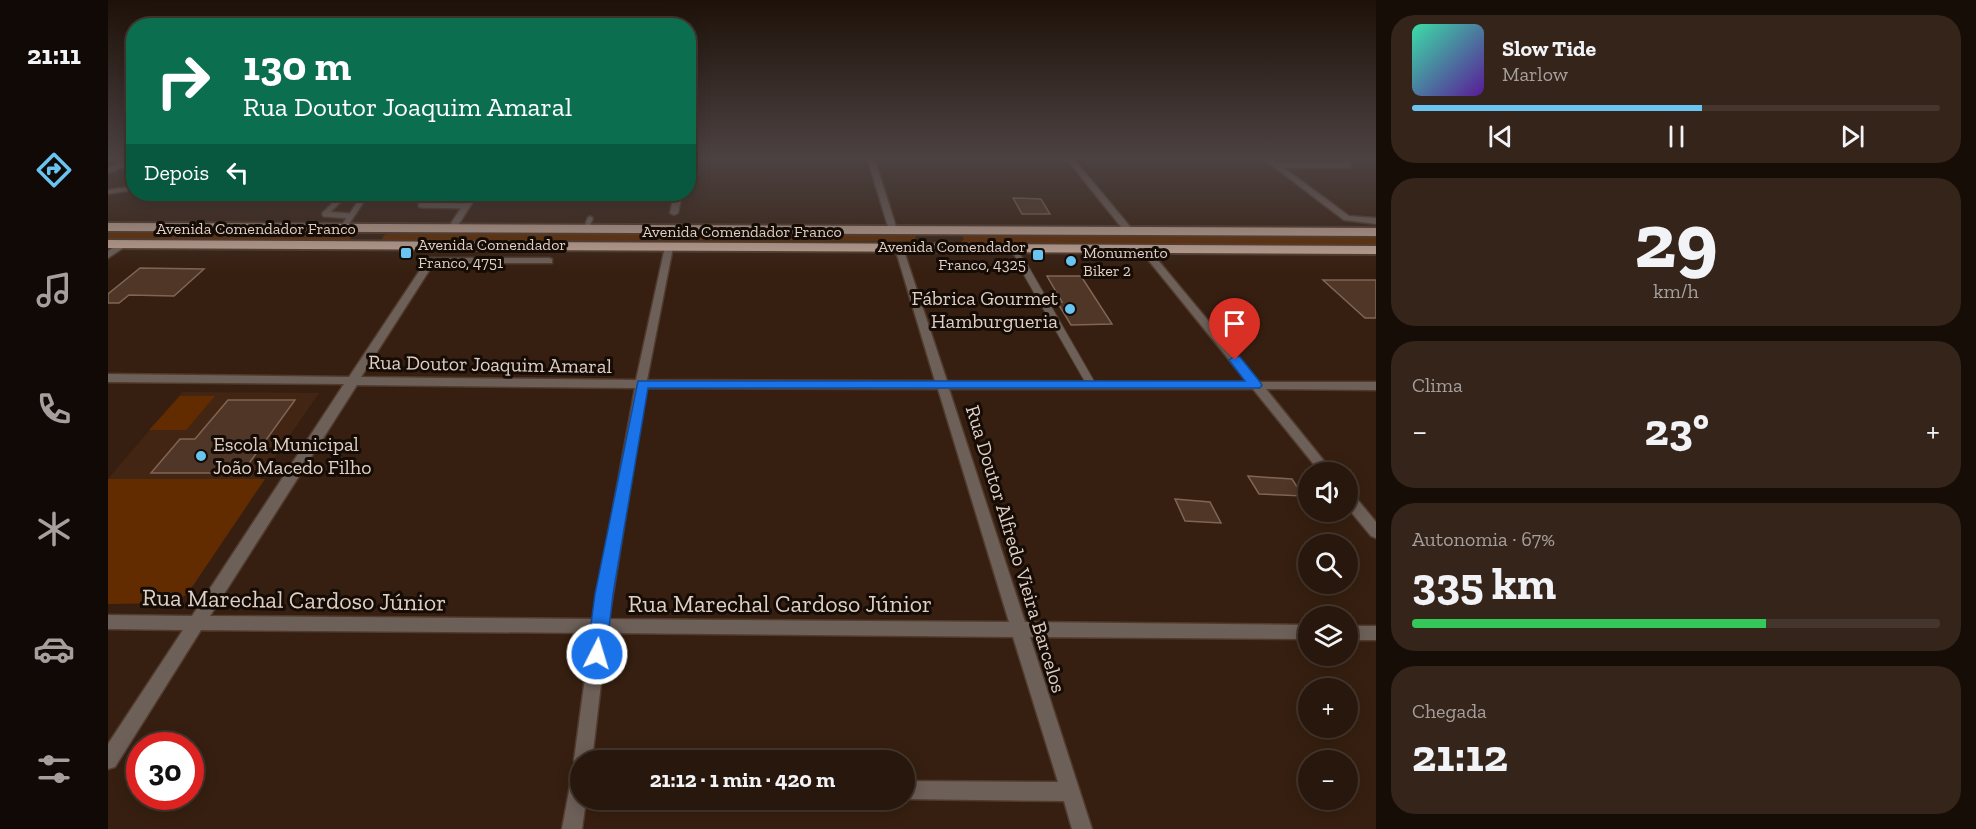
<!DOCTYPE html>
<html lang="pt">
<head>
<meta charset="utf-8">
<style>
	:root { --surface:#28170c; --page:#34241a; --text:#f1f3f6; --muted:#a59f9d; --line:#44362d; --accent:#69c4f1 }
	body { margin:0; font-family:"Zilla Slab",serif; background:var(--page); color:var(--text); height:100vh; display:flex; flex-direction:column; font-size:22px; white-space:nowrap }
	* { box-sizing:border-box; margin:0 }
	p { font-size:20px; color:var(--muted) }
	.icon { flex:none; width:33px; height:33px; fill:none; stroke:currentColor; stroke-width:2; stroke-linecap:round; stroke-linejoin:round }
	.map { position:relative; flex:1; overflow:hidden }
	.sheet { display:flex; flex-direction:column; gap:15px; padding:15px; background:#160d07; width:600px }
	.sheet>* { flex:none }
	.hud { position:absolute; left:18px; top:18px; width:570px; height:183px; border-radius:24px; box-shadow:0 3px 15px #0003,0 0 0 2px var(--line); background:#0b6e4f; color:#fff; overflow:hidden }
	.fabs { position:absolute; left:1190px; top:462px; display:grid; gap:12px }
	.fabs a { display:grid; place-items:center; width:60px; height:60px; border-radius:50%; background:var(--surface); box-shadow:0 3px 15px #0003,0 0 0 2px var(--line); font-size:30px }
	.speed { position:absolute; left:18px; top:732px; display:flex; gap:12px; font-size:30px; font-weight:700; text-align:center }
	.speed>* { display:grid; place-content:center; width:78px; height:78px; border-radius:50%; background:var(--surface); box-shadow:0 3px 15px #0003,0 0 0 2px var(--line); line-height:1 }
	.speed .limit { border:9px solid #d22; background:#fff; color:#111 }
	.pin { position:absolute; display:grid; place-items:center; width:51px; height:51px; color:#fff; margin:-62px -26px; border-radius:50% 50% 50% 0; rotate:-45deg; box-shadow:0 0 6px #0007 }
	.pin .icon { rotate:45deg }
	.me { position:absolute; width:66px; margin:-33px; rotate:5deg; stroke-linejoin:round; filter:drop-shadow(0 0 4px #0008) }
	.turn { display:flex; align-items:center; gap:21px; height:126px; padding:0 18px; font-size:27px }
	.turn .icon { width:78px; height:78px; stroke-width:2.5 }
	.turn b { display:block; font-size:42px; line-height:51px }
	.then { display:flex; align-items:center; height:57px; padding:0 18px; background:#0003; gap:12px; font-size:22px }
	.big { font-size:45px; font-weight:700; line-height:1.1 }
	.sheet .widget { flex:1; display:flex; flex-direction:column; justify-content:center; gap:9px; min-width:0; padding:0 21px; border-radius:24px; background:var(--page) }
	.sheet .dial { align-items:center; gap:0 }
	.dial b { font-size:78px; line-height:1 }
	.song { display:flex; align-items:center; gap:18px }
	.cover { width:72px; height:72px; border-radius:9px; background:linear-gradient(135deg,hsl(160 70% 55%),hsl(270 70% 35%)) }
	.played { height:6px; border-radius:3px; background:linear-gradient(90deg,var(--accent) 55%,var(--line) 55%) }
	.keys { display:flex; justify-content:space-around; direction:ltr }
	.heat { display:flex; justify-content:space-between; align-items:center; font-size:33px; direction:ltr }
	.charge { height:9px; border-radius:4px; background:linear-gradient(90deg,#34c759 67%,var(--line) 0) }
	.trip { position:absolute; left:462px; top:750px; width:345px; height:60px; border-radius:30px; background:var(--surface); box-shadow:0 3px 15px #0003,0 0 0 2px var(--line); font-weight:700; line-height:60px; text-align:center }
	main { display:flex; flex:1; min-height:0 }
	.tab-bar { display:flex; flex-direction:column; width:108px; justify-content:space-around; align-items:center; background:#100905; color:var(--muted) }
	.tab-bar .icon { width:42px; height:42px }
	.tab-bar .current { color:var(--accent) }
	.tab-bar b { font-size:27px; color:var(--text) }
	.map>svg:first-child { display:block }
</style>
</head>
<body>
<main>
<nav class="tab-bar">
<b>21:11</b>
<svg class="icon current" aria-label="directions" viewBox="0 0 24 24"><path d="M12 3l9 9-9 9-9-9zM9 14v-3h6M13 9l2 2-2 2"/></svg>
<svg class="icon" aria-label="music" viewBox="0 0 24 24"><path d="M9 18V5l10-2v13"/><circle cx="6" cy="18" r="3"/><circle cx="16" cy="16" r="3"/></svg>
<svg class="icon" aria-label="phone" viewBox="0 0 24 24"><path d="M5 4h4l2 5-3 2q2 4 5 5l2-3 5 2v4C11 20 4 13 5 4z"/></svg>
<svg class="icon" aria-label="climate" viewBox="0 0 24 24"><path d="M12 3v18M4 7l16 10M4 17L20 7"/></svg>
<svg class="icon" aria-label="car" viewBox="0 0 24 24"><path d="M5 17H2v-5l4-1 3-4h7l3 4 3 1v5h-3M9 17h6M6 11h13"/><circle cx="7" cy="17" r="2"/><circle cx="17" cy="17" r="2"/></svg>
<svg class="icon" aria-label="filters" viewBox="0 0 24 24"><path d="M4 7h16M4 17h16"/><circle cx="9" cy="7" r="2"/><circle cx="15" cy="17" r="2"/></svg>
</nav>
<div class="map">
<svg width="1268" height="829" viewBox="0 0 1268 829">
	<rect width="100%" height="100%" fill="#361f10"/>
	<path fill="#432513" d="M74,392L211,393L152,479H0Z"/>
	<g fill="#622c00">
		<path d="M0,230L257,231L245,235L241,241L0,240Z"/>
		<path d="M288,232L806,234L808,238L804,241H273L276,235Z"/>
		<path d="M853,235L1268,236V247L851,244L856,239Z"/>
		<path d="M72,396H107L78,430H41Z"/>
		<path d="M0,479H157L80,593L67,603L0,604Z"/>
	</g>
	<g fill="#4f3627" stroke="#806554" stroke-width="1.5">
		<path d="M905,198L933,199L942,214H914Z"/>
		<path d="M32,268L96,269L66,296L21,295L11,303H0V294Z"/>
		<path d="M939,276H973L1004,324L963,325L949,302H954Z"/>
		<path d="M1215,280H1268V318H1257Z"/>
		<path d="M120,400H187L134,473H43L72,439H87Z"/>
		<path d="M1140,476L1184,479L1195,496L1151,494Z"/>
		<path d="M1067,499L1102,502L1113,523L1077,521Z"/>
	</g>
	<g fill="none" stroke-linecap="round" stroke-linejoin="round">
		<g stroke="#513b2d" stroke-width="8">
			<g id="service-far1">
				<path d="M1168,165H1241"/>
				<path d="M313,205L358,206"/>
				<path d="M217,214L234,197L256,196"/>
				<path d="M217,214L243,216"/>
				<path d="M235,228L258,194"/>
				<path d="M478,229L482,219"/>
				<path d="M905,248L917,268"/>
			</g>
		</g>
		<g stroke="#513b2d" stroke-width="10">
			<path id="service" d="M916,267L983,384"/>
		</g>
		<g stroke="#513b2d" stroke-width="3">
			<g id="minor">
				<path d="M759,157H766L789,230L788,232L781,230Z"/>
				<path d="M957,157H964L1024,229V233H1018Z"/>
				<path d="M1153,157H1161L1241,216L1268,218V224L1236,220Z"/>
				<path d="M26,186V190L0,194V190Z"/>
				<path d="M362,194H370L347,230H341L340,228Z"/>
				<path d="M566,194H574L570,213L566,215L562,213Z"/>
				<path d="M15,241L18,242V246L0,258V251Z"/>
				<path d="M561,244L565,247L539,380L827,381L787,248L791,245L795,248L839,381L1139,382L1033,251V247H1039L1151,382H1268V390L1158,389L1225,472H1212L1145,389H841L917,622L1200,625V639L922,637L984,829H964L956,801L796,799V781L950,782L905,637L499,633L484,760H472V768L468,767L466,760L483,633L93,630L7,767L0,769V744L75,630L0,629V615L84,616L236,384L0,382V374L241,377L320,258H441L444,259V263H326L253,377L528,380L557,247ZM249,385L527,388L485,619L102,616ZM538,388L830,389L901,622L501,619Z"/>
				<path d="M1239,492L1244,493L1268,522V538L1263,536L1239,507Z"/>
				<rect x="1239" y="626" width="29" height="14"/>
				<path d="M472,771V800H478L474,829H454L463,780L465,773Z"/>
			</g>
		</g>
		<g stroke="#513b2d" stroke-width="3">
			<path id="tertiary" d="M23,158H26V163L0,173V168Z"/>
		</g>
		<g stroke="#513b2d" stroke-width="4">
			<g id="trunk">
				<path d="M0,223L1268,228V236L0,231Z"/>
				<path d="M0,240L1268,246V254L0,248Z"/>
			</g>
		</g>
		<use href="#service-far1" stroke="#6d6059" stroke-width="5"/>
		<use href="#service" stroke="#6d6059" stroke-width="8"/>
		<use href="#minor" fill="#6d6059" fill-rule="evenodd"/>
		<use href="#tertiary" fill="#6d6059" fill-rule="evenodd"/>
		<use href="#trunk" fill="#c3a797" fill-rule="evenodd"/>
	</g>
	<linearGradient id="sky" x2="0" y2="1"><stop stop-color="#1e1109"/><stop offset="0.58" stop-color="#4c4242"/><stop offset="1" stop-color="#4c4242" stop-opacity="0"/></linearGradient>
	<rect width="1268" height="273" fill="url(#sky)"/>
	<path fill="#1a73e8" stroke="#114b97" stroke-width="1.5" d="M1127,356L1132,357L1152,382L1154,385L1152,388H540L505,594L498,654L495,660L489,663L482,660L479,654L487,594L530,381H1137L1121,360Z"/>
	<g fill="#69c4f1" stroke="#160c06" stroke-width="2">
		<rect x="292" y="247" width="12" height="12" rx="3"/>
		<rect x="924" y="249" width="12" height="12" rx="3"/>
		<circle cx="963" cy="261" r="6"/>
		<circle cx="962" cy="309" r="6"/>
		<circle cx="93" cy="456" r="6"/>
	</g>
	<g text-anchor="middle" stroke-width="6" stroke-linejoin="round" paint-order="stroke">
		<g font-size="16" fill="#dfcfc6" stroke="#160c06">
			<text x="148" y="234">Avenida Comendador Franco</text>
			<text x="634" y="237">Avenida Comendador Franco</text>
		</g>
		<g font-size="16" fill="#dfcfc6" stroke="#160c06" text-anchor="start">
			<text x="310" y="250">Avenida Comendador<tspan x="310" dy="18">Franco, 4751</tspan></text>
			<text x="918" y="252" text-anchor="end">Avenida Comendador<tspan x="918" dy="18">Franco, 4325</tspan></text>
			<text x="975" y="258">Monumento<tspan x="975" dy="18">Biker 2</tspan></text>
		</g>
		<g font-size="20" fill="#dfcfc6" stroke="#160c06" text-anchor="end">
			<text x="950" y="305">Fábrica Gourmet<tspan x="950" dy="23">Hamburgueria</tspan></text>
			<text x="105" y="451" text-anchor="start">Escola Municipal<tspan x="105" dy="23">João Macedo Filho</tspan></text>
		</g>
		<g font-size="20" fill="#dfcfc6" stroke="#160c06">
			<text transform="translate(382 364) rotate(1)" y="7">Rua Doutor Joaquim Amaral</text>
			<text transform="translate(908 549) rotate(73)" y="7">Rua Doutor Alfredo Vieira Barcelos</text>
		</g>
		<g font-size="24" fill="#dfcfc6" stroke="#160c06">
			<text transform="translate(186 600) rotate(1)" y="8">Rua Marechal Cardoso Júnior</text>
			<text x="672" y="612">Rua Marechal Cardoso Júnior</text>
		</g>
	</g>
</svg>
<div class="fabs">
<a><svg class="icon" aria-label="sound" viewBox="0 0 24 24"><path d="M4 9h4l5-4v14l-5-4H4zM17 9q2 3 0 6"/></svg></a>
<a><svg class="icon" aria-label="search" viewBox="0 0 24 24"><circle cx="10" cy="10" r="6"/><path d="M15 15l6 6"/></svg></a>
<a><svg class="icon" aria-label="layers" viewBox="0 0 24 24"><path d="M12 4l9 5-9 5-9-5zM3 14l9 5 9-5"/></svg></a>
<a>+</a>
<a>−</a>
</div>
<div class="speed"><div class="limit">30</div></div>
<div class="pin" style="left:1127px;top:360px;background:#d93025"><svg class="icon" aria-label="arrive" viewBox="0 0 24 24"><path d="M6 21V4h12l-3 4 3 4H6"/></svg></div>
<svg class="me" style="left:489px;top:654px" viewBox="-20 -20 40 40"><circle r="17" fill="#1a73e8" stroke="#fff" stroke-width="3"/><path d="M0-11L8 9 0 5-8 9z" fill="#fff"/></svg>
<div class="trip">21:12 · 1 min · 420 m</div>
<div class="hud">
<div class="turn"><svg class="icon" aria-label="right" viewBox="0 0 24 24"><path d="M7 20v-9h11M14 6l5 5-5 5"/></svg><div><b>130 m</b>Rua Doutor Joaquim Amaral</div></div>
<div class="then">Depois<svg class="icon" aria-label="left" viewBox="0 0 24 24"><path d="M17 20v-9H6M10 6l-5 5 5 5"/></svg></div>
</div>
</div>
<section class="sheet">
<div class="widget">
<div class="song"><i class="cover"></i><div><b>Slow Tide</b><p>Marlow</p></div></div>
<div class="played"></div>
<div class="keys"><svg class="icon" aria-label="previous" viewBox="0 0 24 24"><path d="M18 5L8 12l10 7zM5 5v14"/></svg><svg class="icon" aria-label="pause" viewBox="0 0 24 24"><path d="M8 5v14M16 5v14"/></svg><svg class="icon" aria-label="next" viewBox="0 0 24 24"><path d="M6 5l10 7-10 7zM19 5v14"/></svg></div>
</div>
<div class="widget dial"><b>29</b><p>km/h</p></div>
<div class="widget"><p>Clima</p>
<div class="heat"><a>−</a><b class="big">23°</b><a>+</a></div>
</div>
<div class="widget"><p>Autonomia · 67%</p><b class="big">335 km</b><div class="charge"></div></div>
<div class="widget"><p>Chegada</p><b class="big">21:12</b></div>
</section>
</main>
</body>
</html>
